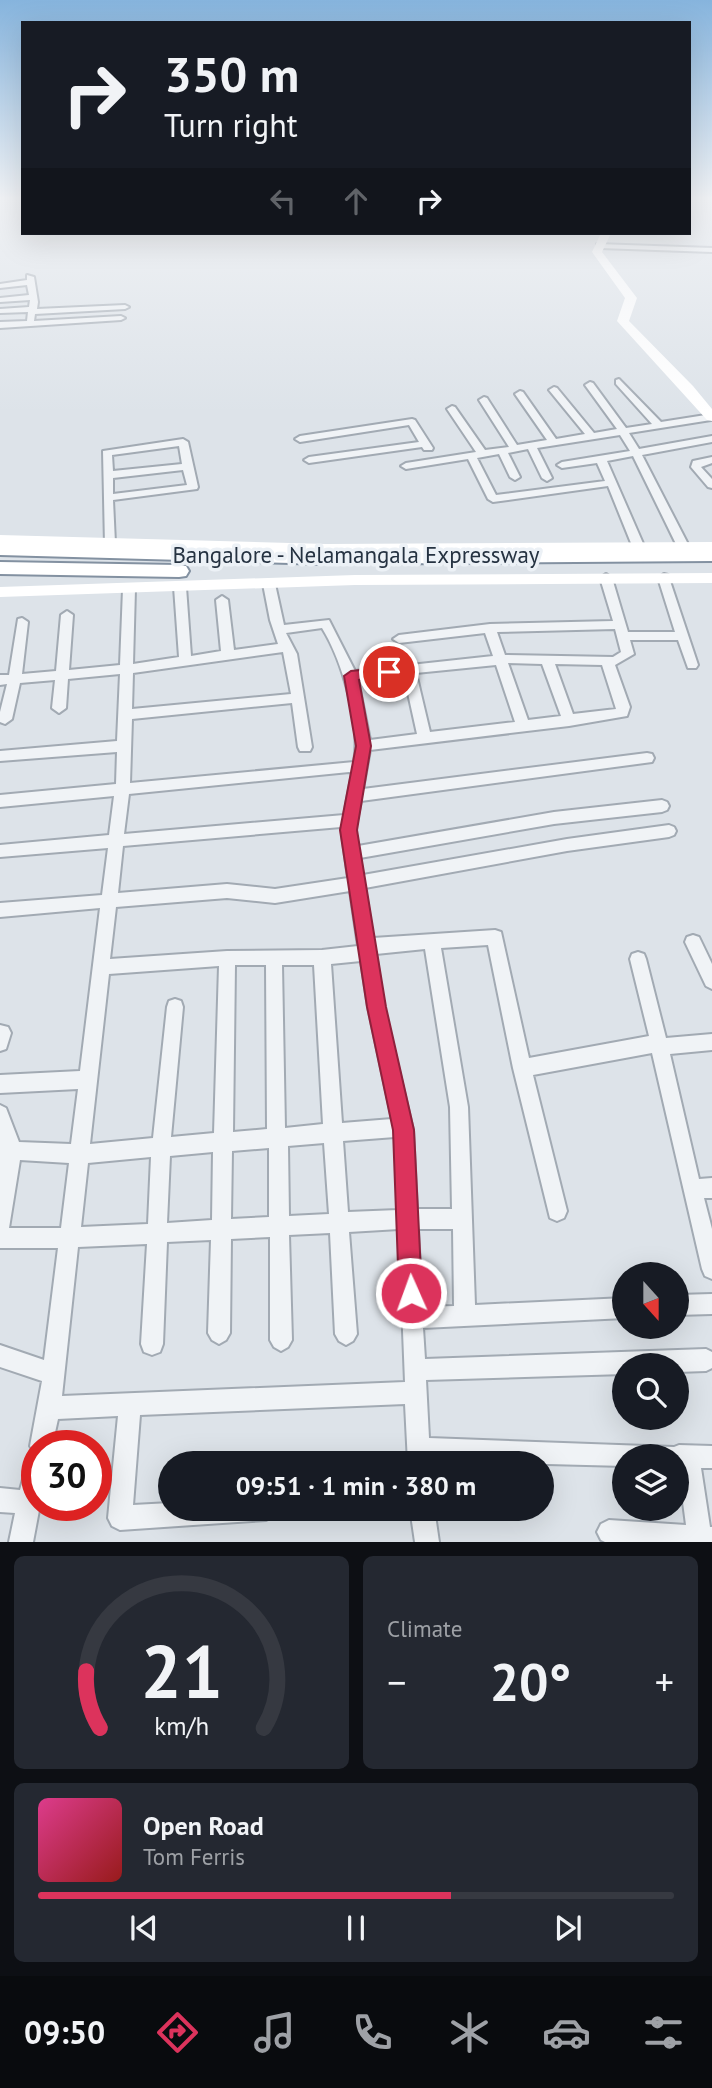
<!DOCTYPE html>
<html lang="en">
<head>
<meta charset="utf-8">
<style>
	:root { --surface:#171b24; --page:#242831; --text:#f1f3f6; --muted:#9ea1a6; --line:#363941; --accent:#dc335c }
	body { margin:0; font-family:"PT Sans",sans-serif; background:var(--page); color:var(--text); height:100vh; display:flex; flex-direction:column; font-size:26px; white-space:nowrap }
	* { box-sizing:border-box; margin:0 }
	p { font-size:23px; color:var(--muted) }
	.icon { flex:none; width:38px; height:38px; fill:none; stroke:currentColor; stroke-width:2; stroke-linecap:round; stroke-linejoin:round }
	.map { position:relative; height:1542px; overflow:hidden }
	.details { display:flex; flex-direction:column; gap:14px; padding:14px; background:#0d0f14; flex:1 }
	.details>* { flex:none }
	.hud { position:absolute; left:21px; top:21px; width:670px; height:214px; border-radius:0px; box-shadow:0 7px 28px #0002; background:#171b24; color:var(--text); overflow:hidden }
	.needle { width:46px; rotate:159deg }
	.buttons { position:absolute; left:612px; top:1262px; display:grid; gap:14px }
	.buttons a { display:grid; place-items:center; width:77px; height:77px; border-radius:50%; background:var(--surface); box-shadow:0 7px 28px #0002; font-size:35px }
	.speed { position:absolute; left:21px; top:1430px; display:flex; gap:14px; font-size:35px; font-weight:700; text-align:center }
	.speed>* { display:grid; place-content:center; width:91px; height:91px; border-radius:50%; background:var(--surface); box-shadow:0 7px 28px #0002; line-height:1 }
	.speed .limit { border:10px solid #d22; background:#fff; color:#111 }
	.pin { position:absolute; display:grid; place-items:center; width:60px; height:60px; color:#fff; margin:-30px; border:4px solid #fff; border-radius:50%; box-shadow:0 2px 7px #0007 }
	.me { position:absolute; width:77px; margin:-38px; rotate:358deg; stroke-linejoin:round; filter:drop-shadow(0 0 5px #0008) }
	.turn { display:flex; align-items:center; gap:24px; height:147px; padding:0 28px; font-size:32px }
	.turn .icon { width:91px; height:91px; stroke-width:2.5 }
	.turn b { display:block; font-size:49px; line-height:60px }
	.lanes { display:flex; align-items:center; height:66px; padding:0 28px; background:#0003; justify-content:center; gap:35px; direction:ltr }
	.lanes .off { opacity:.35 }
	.big { font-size:52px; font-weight:700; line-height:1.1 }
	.details .tile { flex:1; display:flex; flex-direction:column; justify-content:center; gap:10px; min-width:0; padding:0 24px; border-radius:10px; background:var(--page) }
	.details .dial { align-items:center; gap:0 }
	.dial svg { height:182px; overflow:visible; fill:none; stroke:var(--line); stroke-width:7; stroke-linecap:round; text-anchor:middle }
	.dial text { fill:var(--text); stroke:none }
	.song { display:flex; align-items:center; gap:21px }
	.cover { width:84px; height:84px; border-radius:10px; background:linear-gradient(135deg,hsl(330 70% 55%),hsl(0 70% 35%)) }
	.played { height:7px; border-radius:4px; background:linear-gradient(90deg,var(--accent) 65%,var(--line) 65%) }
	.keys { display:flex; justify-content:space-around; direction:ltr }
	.heat { display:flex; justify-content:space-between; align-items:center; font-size:38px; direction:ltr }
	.details .tiles { flex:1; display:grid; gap:14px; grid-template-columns:1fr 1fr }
	.tile:last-child { grid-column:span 2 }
	.trip { position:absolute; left:158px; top:1451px; width:396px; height:70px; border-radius:35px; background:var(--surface); box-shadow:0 7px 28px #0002; font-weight:700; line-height:70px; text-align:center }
	.dock { display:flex; height:112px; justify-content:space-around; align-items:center; background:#090b0e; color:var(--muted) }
	.dock .icon { width:49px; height:49px }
	.dock .selected { color:var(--accent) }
	.dock b { font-size:32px; color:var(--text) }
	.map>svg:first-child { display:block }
</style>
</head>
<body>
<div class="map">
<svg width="712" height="1542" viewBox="0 0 712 1542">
	<rect width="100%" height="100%" fill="#dde3e9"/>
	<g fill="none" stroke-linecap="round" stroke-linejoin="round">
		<g stroke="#a2aab3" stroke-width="4">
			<g id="street">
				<path d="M597,244L712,248V252L600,248H597Z"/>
				<path d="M27,275L34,277L38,302L37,309L125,305L129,307L125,309L35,314L34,321L121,316L125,318L121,320L0,328V322L27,321L28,312L0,313V309L29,307L30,300L0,302V298L29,295L27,285L0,288V284L27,280Z"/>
				<path d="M619,379L661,422L712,414L711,420L629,433L639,449L712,436V442L642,455L690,548L688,550H680L678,548L633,456L607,461L645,548L639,551L633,548L608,486L493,502L488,499L468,459L406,469L401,466L406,463L476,452L447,409L452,406L455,407L485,450L509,447L479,400L484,397L487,398L517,445L547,440L515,394L520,391L523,392L556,439L585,434L549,390L554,387L557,388L594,433L617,429L585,385L590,382L593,383L626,428L652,424L616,384V380ZM620,435L630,451L562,462L557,465L562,468L597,463L605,481L496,495L477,458L499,454L510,477L515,480L520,477L508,453L528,449L542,478L547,481L552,478L537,448Z"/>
				<path d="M412,419L415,420L433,448L432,450H424L422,447L309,463L304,460L309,457L419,442L409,425L300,442L295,439L300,436Z"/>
				<path d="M183,439L188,442L198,487L197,489L113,500L115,543L109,546L105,545L103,451ZM179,446L182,464L113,471L112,455ZM183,470L187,485L113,494V478Z"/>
				<path d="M712,457V463L701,467L712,479V488L708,487L691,467L693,461Z"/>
				<path d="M606,574L612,578L628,632H675L658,578L664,574L668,575L698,665L696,668H688L678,640H630L634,654L615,665L630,707L627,716L569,726L370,750L363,789L647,753L652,754L654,758L652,762L361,801L355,830L358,846L554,812L662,800L667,802L669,806L667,810L662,812L554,824L360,858L363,875L567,839L669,825L674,827L676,831L674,835L669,837L567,851L365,888L373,938L495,930L501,932L529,1058L649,1036L630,959L632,954L638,952L644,954L646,959L666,1038L712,1034V1050L670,1054L699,1179L712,1178V1198H704L712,1229V1279L705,1276L702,1269L652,1053L533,1075L567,1211L564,1218L557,1221L550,1218L513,1068L488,945L441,948L468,1107L475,1305L625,1298V1318L423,1328L425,1359L706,1349L712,1352V1368L706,1371L677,1372V1365H625V1374L426,1380L429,1438L674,1447L679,1445L712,1446V1468H701L710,1527H712V1542H605L601,1540L597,1532L601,1524L609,1520L686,1525L677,1456H625V1466L430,1461V1463H408L405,1404L140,1415L133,1505L170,1503V1508H277L274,1516L266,1520L120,1530L112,1526L108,1518L118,1416L58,1419L52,1446H37V1505H40L33,1542H9L15,1513L0,1512V1488L20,1490L29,1458L36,1455L30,1446L42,1381L0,1367V1345L44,1360L58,1248H0V1105L6,1108L19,1142L71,1144L78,1089L0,1093V1075L80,1071L100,908L0,917V903L102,895L108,848L0,857V845L109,835L114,796L0,807V795L116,784L117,752L0,761V751L117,741L120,674L68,679L66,708L59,713L52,708L55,680L20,683L12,719L5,724L0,722V712L7,684L0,685V675H9L18,619L22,618L28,622L22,674L56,671L61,615L67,611L73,615L69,670L120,665L123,589L129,585L135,589L133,664L179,657L174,587L180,583L186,587L191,656L221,651L216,600L222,596L228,600L234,650L278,644L270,620L263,584L269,580L275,584L284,625L329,620L355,671L493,656L485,633L399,643L393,639L399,635L490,624L613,621L600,578ZM322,628C342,660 361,725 354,762L130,783L132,719L292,703L298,747L300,751H310L312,747L297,654L286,633ZM615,629L621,652L613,657L505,655L497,632ZM283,652L291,694L132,709L133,673ZM508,663L542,664L561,716L528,720ZM555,664L602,665L616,709L573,714ZM496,665L515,722L430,732L416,673ZM404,675L417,734L370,740L358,680ZM349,772L352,773L344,815L124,834L129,794ZM341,827L348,878L275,889L227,884L118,893L123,846ZM350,891L358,946L322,950L227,951L110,959L116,907L227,898L275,903ZM425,949L450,1107L452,1209H417L413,1130L384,1007L376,954ZM361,961L368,1007L392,1119L342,1123L331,964ZM235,965H266L267,1129L233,1132ZM282,965H314L323,1124L285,1128ZM219,966L214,1133L171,1137L183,1007L181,1001L175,999L169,1001L167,1007L153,1138L90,1144L109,974ZM395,1137L398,1210L348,1212L343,1141ZM324,1143L329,1214L289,1216L288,1146ZM269,1148V1217L231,1219L232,1151ZM213,1152L212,1220L167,1223L170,1156ZM151,1157L148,1224L81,1227L88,1163ZM20,1160L69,1163L61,1228H9ZM399,1229L405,1382L62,1396L78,1247L147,1244L141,1344L144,1352L152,1355L160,1352L163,1344L167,1242L211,1240L208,1333L212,1340L219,1344L226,1340L230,1333L231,1239L270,1237V1340L274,1347L281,1351L288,1347L292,1340L289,1235L330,1233L335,1334L339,1341L346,1345L353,1341L357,1334L349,1232ZM418,1229H453L454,1306L422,1307Z"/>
				<path d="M693,935L699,937L712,964V989L706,986L685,942L687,937Z"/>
				<path d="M0,1025L8,1027L11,1033L6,1049L0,1051Z"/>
				<path d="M712,1294V1314L677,1315V1295Z"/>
				<path d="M410,1508H434L439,1542H415Z"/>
			</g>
		</g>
		<g stroke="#8391a1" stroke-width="4">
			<g id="highway">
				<path d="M0,543L327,552L712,549V561L327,564L0,555Z"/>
				<path d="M0,562L179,565L186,566L189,571L186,576L179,577L0,574Z"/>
			</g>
		</g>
		<use href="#street" fill="#f0f3f6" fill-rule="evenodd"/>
		<g fill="#fff" fill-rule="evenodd">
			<path d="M601,233H611L602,252L637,298L629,321L693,386L712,409V421L707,420L617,321L625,298L592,252Z"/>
			<path d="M0,535L326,544L712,542V552L326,554L0,545Z"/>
			<path d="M712,573V583L355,585L0,597V587L355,575Z"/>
		</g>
		<use href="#highway" fill="#fff" fill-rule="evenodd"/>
	</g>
	<linearGradient id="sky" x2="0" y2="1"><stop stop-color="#86b4dd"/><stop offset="0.48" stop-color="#f0f2f5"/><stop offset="1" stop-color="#f0f2f5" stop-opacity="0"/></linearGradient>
	<rect width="712" height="413" fill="url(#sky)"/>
	<path fill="#dc335c" stroke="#8f213c" stroke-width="2" d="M389,667L397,672L395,676L359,680L371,746L357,830L386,1007L414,1130L422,1293L419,1302L411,1305L402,1302L399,1293L393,1130L367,1007L340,830L356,746L344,676L351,671Z"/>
	<g text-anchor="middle" stroke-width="7" stroke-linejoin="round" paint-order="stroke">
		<g font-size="23" fill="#253241" stroke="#ecf1f6">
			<text x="356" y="563">Bangalore - Nelamangala Expressway</text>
		</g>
	</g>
</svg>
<div class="buttons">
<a><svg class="needle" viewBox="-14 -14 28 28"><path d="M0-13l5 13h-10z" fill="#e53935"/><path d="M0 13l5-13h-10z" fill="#9ea1a6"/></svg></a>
<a><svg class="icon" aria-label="search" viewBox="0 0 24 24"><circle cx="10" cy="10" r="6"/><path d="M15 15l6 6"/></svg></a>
<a><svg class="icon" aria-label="layers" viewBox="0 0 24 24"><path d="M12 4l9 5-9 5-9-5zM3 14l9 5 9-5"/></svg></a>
</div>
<div class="speed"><div class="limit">30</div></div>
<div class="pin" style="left:389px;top:672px;background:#d93025"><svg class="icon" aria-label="arrive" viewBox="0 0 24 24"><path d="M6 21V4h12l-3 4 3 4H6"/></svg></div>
<svg class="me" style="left:411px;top:1293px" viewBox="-20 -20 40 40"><circle r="17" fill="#dc335c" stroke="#fff" stroke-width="3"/><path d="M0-11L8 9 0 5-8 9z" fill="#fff"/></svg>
<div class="trip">09:51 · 1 min · 380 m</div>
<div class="hud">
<div class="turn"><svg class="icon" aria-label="right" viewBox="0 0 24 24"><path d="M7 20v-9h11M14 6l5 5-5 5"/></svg><div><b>350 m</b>Turn right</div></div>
<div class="lanes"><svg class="icon off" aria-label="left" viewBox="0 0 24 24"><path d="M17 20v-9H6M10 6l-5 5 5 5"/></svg><svg class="icon off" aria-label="ahead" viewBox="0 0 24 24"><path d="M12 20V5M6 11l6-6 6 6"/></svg><svg class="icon" aria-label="right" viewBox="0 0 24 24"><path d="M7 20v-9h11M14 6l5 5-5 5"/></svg></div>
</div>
</div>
<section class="details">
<div class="tiles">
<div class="tile dial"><svg viewBox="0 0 100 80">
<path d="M14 69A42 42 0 1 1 86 69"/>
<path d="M14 69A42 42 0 0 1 8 44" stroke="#dc335c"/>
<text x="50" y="56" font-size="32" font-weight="700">21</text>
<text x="50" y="72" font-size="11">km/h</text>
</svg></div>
<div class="tile"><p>Climate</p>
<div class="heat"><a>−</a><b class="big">20°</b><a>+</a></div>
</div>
<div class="tile">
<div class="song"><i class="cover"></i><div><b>Open Road</b><p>Tom Ferris</p></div></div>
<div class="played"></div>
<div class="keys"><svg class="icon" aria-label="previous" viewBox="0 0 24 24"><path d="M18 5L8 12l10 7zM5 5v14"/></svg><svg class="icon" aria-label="pause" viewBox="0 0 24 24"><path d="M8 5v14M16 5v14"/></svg><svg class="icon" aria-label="next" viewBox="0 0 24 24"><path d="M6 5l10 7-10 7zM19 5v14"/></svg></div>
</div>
</div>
</section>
<nav class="dock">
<b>09:50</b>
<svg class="icon selected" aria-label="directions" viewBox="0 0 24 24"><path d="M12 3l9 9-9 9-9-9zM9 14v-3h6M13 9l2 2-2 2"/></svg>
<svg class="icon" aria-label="music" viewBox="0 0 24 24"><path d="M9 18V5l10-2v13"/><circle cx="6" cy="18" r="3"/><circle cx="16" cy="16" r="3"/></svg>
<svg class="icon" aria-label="phone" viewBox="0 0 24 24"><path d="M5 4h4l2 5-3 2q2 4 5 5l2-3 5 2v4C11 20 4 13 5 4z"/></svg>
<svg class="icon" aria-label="climate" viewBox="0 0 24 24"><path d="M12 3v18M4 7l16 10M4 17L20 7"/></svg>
<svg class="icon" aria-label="car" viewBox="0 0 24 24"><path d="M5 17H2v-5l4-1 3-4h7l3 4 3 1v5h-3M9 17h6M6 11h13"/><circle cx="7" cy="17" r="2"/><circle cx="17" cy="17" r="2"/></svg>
<svg class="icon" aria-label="filters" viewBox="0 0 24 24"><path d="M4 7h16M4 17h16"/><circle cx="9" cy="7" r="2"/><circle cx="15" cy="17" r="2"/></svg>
</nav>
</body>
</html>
